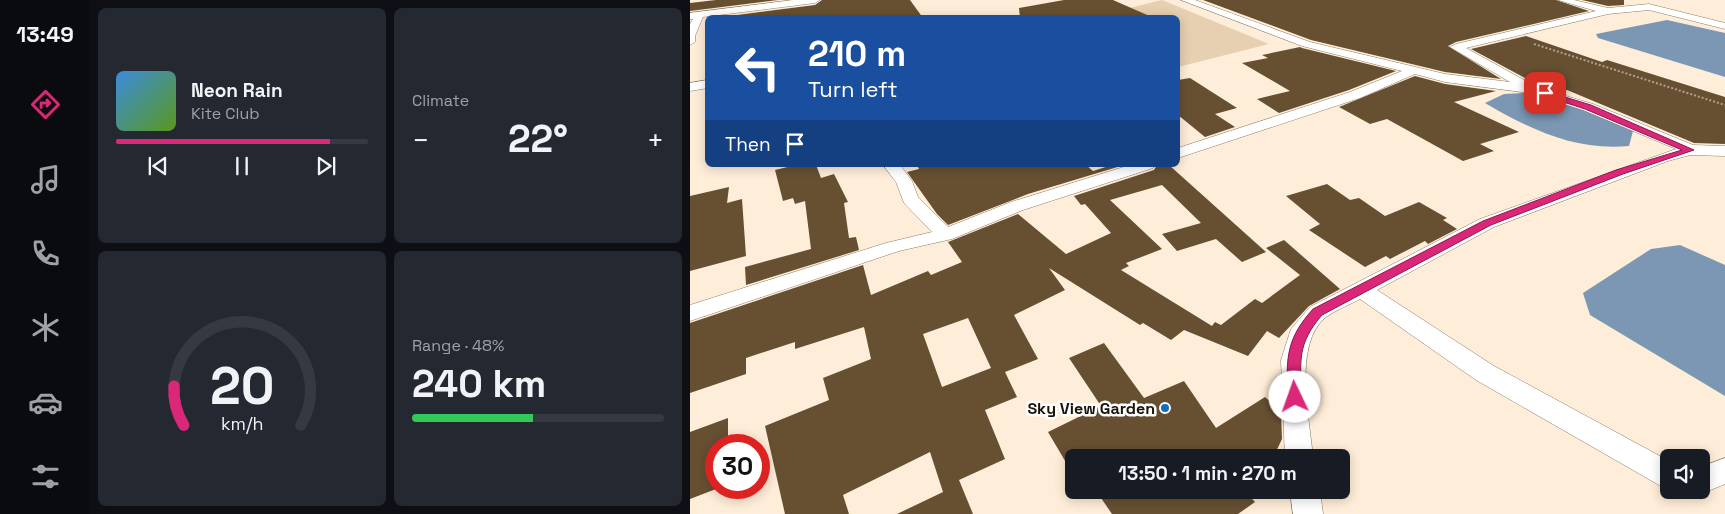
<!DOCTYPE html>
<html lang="en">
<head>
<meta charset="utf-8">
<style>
	:root { --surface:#171b24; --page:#242831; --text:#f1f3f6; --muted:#9ea1a6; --line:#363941; --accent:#db2777 }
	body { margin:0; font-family:"Space Grotesk",sans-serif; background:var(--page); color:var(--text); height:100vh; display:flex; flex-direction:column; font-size:19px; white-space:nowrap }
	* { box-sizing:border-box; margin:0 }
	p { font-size:16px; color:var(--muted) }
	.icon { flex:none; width:28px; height:28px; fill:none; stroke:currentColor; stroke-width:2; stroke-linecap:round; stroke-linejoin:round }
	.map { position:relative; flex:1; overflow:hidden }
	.panel { display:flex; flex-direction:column; gap:8px; padding:8px; background:#0d0f14; width:600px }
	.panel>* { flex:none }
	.banner { position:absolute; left:15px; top:15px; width:475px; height:152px; border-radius:8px; box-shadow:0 2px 12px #0003; background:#1a4fa0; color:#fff; overflow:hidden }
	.fabs { position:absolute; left:970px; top:449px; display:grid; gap:10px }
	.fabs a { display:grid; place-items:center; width:50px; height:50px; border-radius:8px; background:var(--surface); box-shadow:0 2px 12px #0003; font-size:25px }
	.speed { position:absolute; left:15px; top:434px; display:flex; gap:10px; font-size:25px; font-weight:700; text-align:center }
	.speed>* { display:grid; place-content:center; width:65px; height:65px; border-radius:50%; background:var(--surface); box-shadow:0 2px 12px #0003; line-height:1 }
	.speed .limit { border:8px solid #d22; background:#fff; color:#111 }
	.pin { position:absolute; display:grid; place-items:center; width:42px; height:42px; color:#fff; margin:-21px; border-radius:10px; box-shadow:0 2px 8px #0006 }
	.me { position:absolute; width:55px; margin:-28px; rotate:357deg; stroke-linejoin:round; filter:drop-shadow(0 0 4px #0008) }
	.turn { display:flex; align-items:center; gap:18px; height:105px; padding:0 20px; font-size:22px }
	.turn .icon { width:65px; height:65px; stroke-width:2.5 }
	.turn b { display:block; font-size:35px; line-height:42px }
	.then { display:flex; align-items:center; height:48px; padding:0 20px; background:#0003; gap:10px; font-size:19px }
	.big { font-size:38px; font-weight:700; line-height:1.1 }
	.panel .widget { flex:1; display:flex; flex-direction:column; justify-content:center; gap:8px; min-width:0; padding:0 18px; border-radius:8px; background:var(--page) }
	.panel .dial { align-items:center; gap:0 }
	.dial svg { height:130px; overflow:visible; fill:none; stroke:var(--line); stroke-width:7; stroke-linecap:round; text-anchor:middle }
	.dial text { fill:var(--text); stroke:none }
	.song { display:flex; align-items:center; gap:15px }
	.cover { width:60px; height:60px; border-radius:8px; background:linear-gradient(135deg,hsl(210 70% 55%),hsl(90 70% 35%)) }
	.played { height:5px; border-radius:2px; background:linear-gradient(90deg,var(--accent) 85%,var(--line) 85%) }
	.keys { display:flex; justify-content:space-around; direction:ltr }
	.heat { display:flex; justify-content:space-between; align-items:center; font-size:28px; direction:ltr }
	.charge { height:8px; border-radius:4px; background:linear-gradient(90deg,#34c759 48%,var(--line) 0) }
	.panel .tiles { flex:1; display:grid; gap:8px; grid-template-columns:repeat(2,1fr) }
	.trip { position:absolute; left:375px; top:449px; width:285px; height:50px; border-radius:8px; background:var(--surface); box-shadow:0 2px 12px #0003; font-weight:700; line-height:50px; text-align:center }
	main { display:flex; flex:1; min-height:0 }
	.menu { display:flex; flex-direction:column; width:90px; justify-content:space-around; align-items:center; background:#090b0e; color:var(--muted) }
	.menu .icon { width:35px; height:35px }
	.menu .selected { color:var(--accent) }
	.menu b { font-size:22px; color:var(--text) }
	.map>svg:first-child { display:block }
</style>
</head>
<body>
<main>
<nav class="menu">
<b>13:49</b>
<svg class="icon selected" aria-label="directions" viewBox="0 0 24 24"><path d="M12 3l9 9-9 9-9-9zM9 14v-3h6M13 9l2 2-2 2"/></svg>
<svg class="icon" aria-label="music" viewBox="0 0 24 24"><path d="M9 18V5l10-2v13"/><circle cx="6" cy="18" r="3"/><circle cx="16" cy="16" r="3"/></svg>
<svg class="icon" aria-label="phone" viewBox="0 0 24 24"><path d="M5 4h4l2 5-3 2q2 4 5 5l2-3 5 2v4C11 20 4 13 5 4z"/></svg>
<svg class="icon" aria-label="climate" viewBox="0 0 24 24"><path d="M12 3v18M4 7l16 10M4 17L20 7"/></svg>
<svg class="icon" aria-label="car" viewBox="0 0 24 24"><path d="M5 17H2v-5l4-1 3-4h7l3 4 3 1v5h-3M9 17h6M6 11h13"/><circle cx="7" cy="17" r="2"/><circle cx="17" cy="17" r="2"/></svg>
<svg class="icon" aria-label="filters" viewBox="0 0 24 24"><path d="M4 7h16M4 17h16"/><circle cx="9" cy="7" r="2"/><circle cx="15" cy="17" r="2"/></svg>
</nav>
<section class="panel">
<div class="tiles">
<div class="widget">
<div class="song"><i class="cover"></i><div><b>Neon Rain</b><p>Kite Club</p></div></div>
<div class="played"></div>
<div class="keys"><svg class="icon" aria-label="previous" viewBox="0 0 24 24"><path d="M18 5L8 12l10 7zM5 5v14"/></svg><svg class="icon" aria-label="pause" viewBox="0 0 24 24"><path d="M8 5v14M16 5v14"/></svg><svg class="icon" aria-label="next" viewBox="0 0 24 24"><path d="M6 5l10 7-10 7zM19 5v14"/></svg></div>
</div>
<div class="widget"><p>Climate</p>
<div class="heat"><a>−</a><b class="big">22°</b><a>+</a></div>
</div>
<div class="widget dial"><svg viewBox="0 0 100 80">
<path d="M14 69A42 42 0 1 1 86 69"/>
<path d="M14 69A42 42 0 0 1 8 45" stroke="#db2777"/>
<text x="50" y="56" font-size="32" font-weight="700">20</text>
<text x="50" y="72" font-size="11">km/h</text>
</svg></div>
<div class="widget"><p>Range · 48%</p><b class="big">240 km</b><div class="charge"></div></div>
</div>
</section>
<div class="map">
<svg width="1035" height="514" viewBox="0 0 1035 514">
	<rect width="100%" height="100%" fill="#feedd8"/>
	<path fill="#e7d0b2" d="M472,0L579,44L488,67V18H398Z"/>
	<g fill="#7b97b4">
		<path d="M977,20L1035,33V77L908,38L906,34Z"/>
		<path d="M834,93C873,96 908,114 943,131L939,146C885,151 841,130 795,103L814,94Z"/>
		<path d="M990,245L1035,265V396L900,315L893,293L961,249Z"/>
	</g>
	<g fill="#675032" fill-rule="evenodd">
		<path d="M26,0H88L0,11V3Z"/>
		<path d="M132,0H220L233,18H24L125,5Z"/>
		<path d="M374,0H423L464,18H330L329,8Z"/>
		<path d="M513,0H866L899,11L766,42L758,46L811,79L755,72L621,40Z"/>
		<path d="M892,0H934V5L918,6Z"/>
		<path d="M836,36L912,62L917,60L1035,97V144L1004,143L877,90L869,92L841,81L837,82L835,78L781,49Z"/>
		<path d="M610,47L612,48L706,71L659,90L589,113L567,99L600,91L552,63L578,58L572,55Z"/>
		<path d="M725,76L755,84L806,91L764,102L829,132L790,144L804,151L773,161L697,119L680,124L649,107Z"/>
		<path d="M500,78L547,108L525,114L545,127L515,137L488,115V80Z"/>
		<path d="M106,165H126L131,178L144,174L158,202L154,203L159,238L166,237L169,250L56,285L55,267L121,249L115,201L105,204L103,198L93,201L85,170Z"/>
		<path d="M227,165H396L403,171L422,165H434L338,194L258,225L247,214L217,172L229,169Z"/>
		<path d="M467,165H479L576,252L552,262L526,239L487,251L472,234L511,223L472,185L420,200L472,249L436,263L439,266L431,270L522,326L525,322L531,325L565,299L572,303L610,275L576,248L594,240L650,289L619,306L589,338L577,331L558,356L494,330L481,340L453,323L450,325L359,268L375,290L324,315L348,359L315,372L327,397L295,410L315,459L269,480L283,514H207L253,492L240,452L153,495L159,514H95L75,426L139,400L133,378L181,359L174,327L105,349V342L56,358V374L0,393V323L173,265L181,295L238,271L241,275L272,262L258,242L328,214L376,254L421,233L395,204L391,205L384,196L464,170ZM278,318L301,368L252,387L233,334Z"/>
		<path d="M637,184L660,200L669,198L695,216L729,202L757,218L753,220L767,229L738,244L735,241L700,259L696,256L675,267L619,230L630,224L596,196Z"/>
		<path d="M39,187L37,203L52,199L56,256L0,271V196Z"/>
		<path d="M414,343L454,398L494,381L526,428L575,397L591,411L592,439L583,458H385L384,455V476L358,432L411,406L379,358Z"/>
		<path d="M38,418V445H26V489L0,499V432Z"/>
		<path d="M424,490H554L565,502L548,514H422L411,498Z"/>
	</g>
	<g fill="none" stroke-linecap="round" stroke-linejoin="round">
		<g stroke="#8e7b64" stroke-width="1">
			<g id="street">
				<path d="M103,0H130L125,3L13,17L5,36V42L0,45V24L3,19H0V13Z"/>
				<path d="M491,0H505L620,42L755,74L820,82L760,47L766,44L906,11L868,0H884L918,8L959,4L1035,23V29L959,10L918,14L776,48L834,80L835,84L903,104L1003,145L1035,146V156L1000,155L978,161L804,227L687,290L804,366L979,461V489L969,485L786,380L670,299C659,305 646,310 636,317C602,344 620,420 623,458H595L591,360L601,329L620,307L790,219L986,149L893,110L839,93L755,82L725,74L670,98L488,158V148L660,92L712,71L612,46Z"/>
				<path d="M18,80V88L0,91V83Z"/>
				<path d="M193,165H210L222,181L228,197L258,227L321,202L440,165H465L463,168L333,210L262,239L209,251L0,321V305L196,243L242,232L214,203L206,182Z"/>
				<path d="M1035,458V484L1011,494L1001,490H1011V467Z"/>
				<path d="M600,490H630L633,514H603Z"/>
			</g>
		</g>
		<path stroke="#aea08f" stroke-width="2" stroke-dasharray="2 2" stroke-linecap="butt" d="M844,44L1035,105"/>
		<use href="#street" fill="#fff" fill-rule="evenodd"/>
	</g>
	<path fill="#db2777" stroke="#8e194d" d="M855,91L901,105L1004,150L933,174L801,225L632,315C607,344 610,361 612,397L610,401H600L598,397C596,358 596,339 623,309L793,221L926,170L992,150L895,109L852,95V92Z"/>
	<circle fill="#116ebb" stroke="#fff" stroke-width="2" cx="475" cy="408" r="5"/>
	<g text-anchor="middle" stroke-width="5" stroke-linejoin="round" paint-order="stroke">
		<g font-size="16" font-weight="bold" fill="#1a1309" stroke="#fff" text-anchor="end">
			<text x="465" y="414">Sky View Garden</text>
		</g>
	</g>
</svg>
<div class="fabs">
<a><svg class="icon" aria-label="sound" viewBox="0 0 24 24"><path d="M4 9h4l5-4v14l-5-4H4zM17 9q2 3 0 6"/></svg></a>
</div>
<div class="speed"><div class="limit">30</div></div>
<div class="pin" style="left:855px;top:93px;background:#d93025"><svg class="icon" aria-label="arrive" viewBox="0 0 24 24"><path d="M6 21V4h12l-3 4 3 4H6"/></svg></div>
<svg class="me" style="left:605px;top:397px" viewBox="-20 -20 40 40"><circle r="19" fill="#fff"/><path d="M0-13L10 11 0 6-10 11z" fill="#db2777"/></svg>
<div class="trip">13:50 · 1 min · 270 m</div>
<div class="banner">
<div class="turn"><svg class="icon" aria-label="left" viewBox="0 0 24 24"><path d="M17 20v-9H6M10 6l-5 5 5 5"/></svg><div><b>210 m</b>Turn left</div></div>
<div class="then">Then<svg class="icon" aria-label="arrive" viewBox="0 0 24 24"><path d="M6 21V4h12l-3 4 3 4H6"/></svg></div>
</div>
</div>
</main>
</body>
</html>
